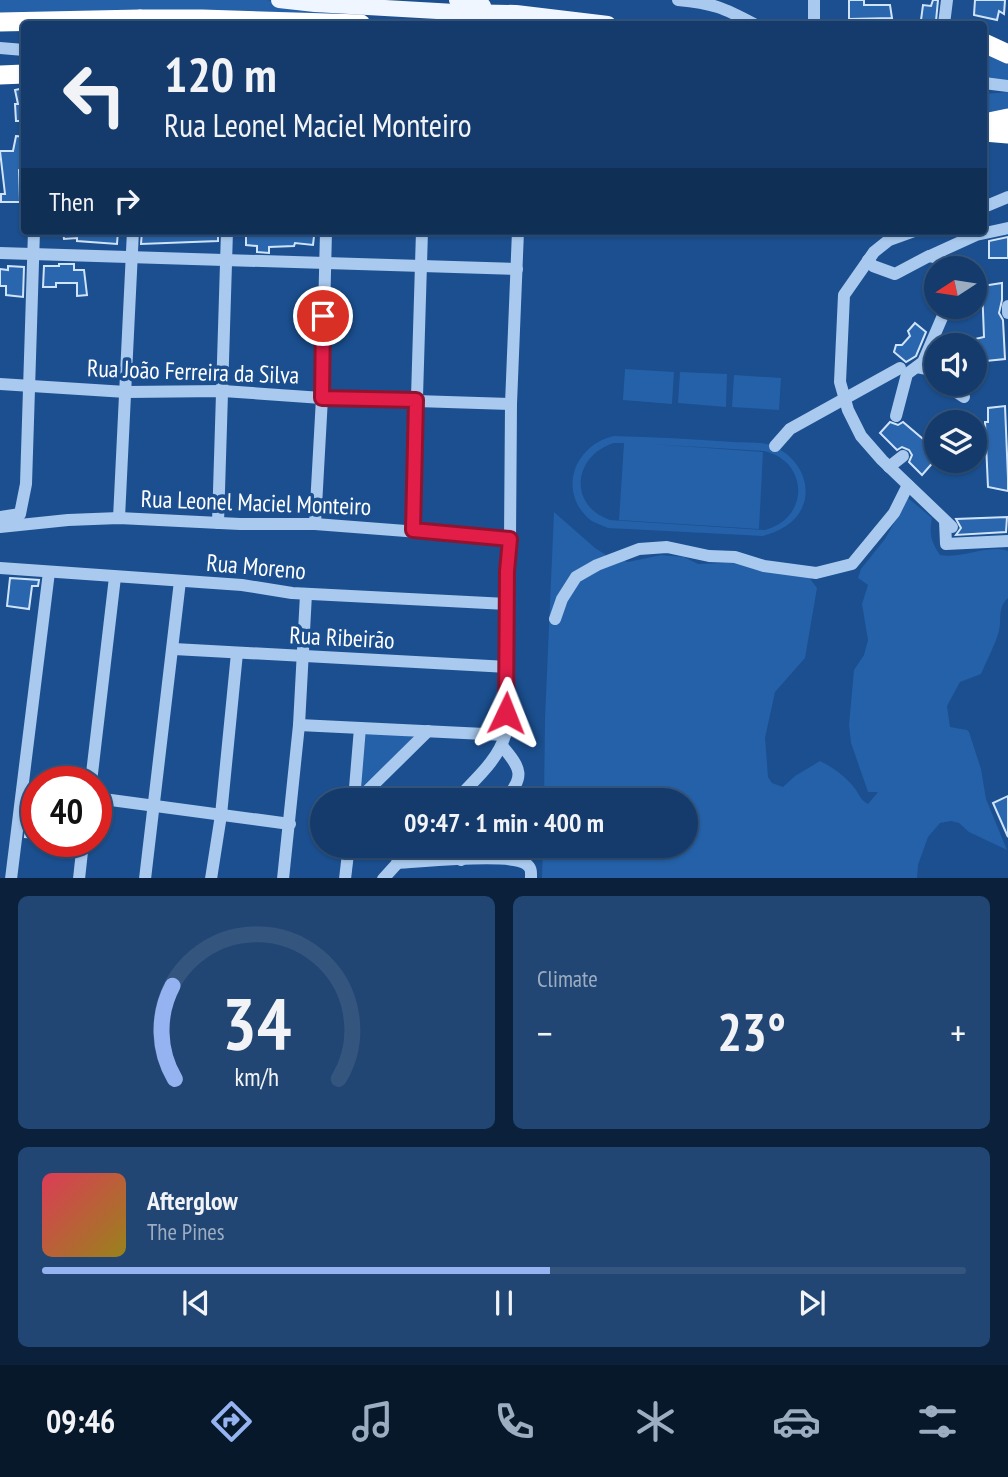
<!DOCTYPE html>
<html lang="en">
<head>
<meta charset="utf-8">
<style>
	:root { --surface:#143b6b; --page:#214673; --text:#f1f3f6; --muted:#9dadc1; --line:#33557e; --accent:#95b2f1 }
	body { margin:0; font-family:"PT Sans Narrow",sans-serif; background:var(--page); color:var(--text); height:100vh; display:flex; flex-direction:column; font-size:26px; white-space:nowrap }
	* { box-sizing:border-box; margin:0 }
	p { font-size:23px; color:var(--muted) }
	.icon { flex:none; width:38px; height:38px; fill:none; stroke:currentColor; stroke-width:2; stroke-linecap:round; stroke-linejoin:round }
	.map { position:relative; height:878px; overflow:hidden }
	.sheet { display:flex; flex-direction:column; gap:18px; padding:18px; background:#0b203b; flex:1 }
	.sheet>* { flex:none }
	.hud { position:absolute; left:21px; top:21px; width:966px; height:214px; border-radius:7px; box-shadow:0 2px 5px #0004,0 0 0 2px var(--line); background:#143b6b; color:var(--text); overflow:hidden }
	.needle { width:46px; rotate:258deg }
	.controls { position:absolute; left:924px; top:256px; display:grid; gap:14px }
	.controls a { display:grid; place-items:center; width:63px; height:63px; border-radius:50%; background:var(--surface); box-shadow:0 2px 5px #0004,0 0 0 2px var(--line); font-size:35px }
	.speed { position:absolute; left:21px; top:766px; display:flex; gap:14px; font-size:35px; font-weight:700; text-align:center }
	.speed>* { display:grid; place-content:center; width:91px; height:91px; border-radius:50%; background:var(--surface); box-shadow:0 2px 5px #0004,0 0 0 2px var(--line); line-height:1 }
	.speed .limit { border:10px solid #d22; background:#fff; color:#111 }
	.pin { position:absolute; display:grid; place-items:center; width:60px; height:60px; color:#fff; margin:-30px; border:4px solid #fff; border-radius:50%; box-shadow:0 2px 7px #0007 }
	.me { position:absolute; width:77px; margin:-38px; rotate:2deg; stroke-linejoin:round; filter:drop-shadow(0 0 5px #0008) }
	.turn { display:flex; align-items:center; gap:24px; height:147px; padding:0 28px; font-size:32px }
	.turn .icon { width:91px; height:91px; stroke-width:2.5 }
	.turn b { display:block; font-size:49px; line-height:60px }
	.then { display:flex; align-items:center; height:66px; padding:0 28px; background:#0003; gap:14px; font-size:26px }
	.big { font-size:52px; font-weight:700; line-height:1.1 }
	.sheet .widget { flex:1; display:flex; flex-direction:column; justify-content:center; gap:10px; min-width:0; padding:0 24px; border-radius:10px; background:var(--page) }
	.sheet .dial { align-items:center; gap:0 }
	.dial svg { height:182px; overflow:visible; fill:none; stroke:var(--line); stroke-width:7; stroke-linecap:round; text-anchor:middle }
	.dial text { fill:var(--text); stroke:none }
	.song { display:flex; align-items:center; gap:21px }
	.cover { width:84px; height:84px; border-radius:10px; background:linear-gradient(135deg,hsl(350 70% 55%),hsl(50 70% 35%)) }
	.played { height:7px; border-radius:4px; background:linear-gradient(90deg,var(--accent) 55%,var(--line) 55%) }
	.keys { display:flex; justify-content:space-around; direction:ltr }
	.heat { display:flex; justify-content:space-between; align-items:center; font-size:38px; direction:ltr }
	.sheet .tiles { flex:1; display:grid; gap:18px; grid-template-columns:1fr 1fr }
	.widget:last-child { grid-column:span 2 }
	.trip { position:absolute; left:310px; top:788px; width:388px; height:70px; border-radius:35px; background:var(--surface); box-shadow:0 2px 5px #0004,0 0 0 2px var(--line); font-weight:700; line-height:70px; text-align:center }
	.menu { display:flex; height:112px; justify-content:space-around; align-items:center; background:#08182b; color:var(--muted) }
	.menu .icon { width:49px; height:49px }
	.menu .on { color:var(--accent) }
	.menu b { font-size:32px; color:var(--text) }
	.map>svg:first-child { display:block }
</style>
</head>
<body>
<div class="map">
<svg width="1008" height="879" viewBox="0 0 1008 879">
	<rect width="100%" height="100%" fill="#1b4f8f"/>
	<g fill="#2461a8" fill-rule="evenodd">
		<path d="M0,0H266L314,6L329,21L0,20Z"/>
		<path d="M984,46L1008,57V82L984,80Z"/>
		<path d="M1008,92V113L984,120V94Z"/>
		<path d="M625,369L674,372L672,404L623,400Z"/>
		<path d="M680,372L727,374L726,407L678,403Z"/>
		<path d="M734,375L781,378L779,410L732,407Z"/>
		<path d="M614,436C654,437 693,439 733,442C746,443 763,441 775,447C795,456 809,477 805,499C800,521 783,530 763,536L608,528C602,525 593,523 588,518C557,489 576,444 614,436ZM614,443H624L619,520L759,529L763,452L651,444L764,451C809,461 810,518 765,530L610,520C567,505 574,455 614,443Z"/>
		<path d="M908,498L932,518C929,535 931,541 940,555C965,559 987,544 1008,551V598C997,608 1002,619 999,631C995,645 987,660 981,674L960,682L947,706L950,727L967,730L969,732L981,769L986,799L1007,850L969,832L959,823L951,821L940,823L928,837L918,865L917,878L542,879L543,845H686V800H544L545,718L554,512L595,548L606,555L628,562L661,555L684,557L698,564L751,562L808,576L817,588L805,658L775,692L765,738L768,777L772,783L783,787L795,776L820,761C832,767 844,775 853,786C859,793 860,800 868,804L878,792H868L851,743L849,725L854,670L864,655L868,640L862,604L868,585L858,578L861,569L885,539Z"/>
		<path d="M366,732L415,737L359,790Z"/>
	</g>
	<g fill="#2a66ad" stroke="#cfe3fa" stroke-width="2">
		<path d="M849,0H864V5H890L892,18L849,19Z"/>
		<path d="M933,0H938L936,21L921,20L923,5L931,6Z"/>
		<path d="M975,0H1005L1004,14L999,11L997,20L974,15Z"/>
		<path d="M24,88V121H16L15,104H18L15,90Z"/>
		<path d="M16,136L24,137V169L19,170L20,202H1V194H5L0,151H13Z"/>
		<path d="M63,231H118L117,244L77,241V238L64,239Z"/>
		<path d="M142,231H208V234L218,233V241L141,244Z"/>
		<path d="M258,231L300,234V231H311V236H314L313,245L295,243L294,246L269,247V253L257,252V246L246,245V234L258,235Z"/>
		<path d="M1008,237V258H989V241Z"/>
		<path d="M59,264H74V270H84L87,295L77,296V283H56V287H43L44,266H59Z"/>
		<path d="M8,266L24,267L23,297L6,295V286H0V269L8,270Z"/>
		<path d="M1002,283V300L999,313L1003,320L1005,359L986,361L983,352L975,353V339L984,337L982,286Z"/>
		<path d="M915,323L926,332L916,356L906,362L894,352L896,345H902L910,336L908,331Z"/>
		<path d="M1005,406L1008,478V491L988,487L985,422H988V408Z"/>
		<path d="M890,422L898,425L903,422L936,450V459L922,475L909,462L912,455L909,450L902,447L897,450L880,433Z"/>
		<path d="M1007,517L1006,532L956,535L961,528L956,519Z"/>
		<path d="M10,578L39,580L38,586H32L29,609L7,606Z"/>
		<path d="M1008,796V837L993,803Z"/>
		<path d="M28,810L37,811V838L25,837Z"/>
	</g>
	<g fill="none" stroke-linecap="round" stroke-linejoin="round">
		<g stroke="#a9c9ee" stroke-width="12">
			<path d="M678,0C713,3 724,8 754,24"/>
			<path d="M814,24V0"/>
			<path d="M944,24L947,0"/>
			<path d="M0,48L24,50"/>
			<path d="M984,83L1008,86"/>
			<path d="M984,207L1008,197"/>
			<path d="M914,231L889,240L874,252L844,295L840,382L848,410L861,436L882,460L952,527"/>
			<path d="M0,253L517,269"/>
			<path d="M930,256L976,235L1008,228"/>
			<path d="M868,260L873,266L895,274L929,256L940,258L948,268"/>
			<path d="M1008,306V313"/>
			<path d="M917,367L927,369L936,378"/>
			<path d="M943,383L964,397"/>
			<path d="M0,384L126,392L223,391L322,398L511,404"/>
			<path d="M896,416L907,374L923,362L947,306"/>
			<path d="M775,446L790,429L900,368"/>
			<path d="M889,467L903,456"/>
			<path d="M0,517L20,514L26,484L34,231"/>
			<path d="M119,518L133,231"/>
			<path d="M945,521L946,544L1008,541"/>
			<path d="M218,523L227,231"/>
			<path d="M315,524L322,398L326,231"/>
			<path d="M0,527L68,520L119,518L240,524H315L510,539"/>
			<path d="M413,530L422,231"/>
			<path d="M0,568L242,585L292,593L507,604"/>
			<path d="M555,619L562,599L576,577L597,565L639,549L667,547L709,556L735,557L764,566L816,573L852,564L894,513L908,485"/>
			<path d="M174,649L508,667"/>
			<path d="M299,725L505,735"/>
			<path d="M502,746C521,768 526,777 504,800"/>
			<path d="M91,782L115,577"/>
			<path d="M96,798L290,824"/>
			<path d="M354,800L360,728"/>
			<path d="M358,800L428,731"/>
			<path d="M456,800C473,781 498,761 505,735L507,571L510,539L511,404L518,231"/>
			<path d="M461,860L471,845"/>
			<path d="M397,863C421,862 510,852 526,864C532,868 531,872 531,879"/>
			<path d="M11,879L49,572"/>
			<path d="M79,879L83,842"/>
			<path d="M145,879L180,581"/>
			<path d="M211,879L221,815L237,653"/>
			<path d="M283,879L299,725L306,594"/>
			<path d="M345,879L349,845"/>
			<path d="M383,879L414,845"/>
		</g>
		<g stroke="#f0f6ff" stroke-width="16">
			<path d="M279,0L315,4L455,12L516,13L608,24"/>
			<path d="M457,0L483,6"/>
		</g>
		<g stroke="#fff" stroke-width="19">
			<path d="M0,22L140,19"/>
			<path d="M984,43L1008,54"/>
			<path d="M0,75L24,74"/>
			<path d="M984,123L1008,118"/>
			<path d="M984,132L1008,134"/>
		</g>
		<path stroke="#fff" stroke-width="19" d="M140,19H202L361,24"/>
	</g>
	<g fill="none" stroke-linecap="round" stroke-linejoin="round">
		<g stroke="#92132f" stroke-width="18">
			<path id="route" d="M323,316L322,398L416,400L413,530L510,539L507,571L506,713"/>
		</g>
		<use href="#route" stroke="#e11d48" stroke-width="12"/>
	</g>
	<g text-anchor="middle" stroke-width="7" stroke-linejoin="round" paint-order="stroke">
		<g font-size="24" fill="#fff" stroke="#1b4f8f">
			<text transform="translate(193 372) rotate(2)" y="8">Rua João Ferreira da Silva</text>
			<text transform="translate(256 503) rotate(2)" y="8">Rua Leonel Maciel Monteiro</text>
			<text transform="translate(256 567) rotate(5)" y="8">Rua Moreno</text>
			<text transform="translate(342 638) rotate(3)" y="8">Rua Ribeirão</text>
		</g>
	</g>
</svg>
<div class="controls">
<a><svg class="needle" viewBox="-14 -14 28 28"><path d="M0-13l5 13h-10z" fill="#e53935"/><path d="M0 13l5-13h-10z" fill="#9dadc1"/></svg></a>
<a><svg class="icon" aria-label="sound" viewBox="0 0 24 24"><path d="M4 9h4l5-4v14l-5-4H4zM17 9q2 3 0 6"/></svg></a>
<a><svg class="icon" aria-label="layers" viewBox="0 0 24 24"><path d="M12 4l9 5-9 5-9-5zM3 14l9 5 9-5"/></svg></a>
</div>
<div class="speed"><div class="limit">40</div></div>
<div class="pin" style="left:323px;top:316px;background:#d93025"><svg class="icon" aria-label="arrive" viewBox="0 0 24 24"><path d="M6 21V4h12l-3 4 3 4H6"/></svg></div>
<svg class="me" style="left:506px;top:713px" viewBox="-20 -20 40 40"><path d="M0-17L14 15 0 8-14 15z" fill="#e11d48" stroke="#fff" stroke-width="4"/></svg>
<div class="trip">09:47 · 1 min · 400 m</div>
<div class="hud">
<div class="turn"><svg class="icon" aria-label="left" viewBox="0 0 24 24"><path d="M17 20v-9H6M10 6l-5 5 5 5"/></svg><div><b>120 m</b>Rua Leonel Maciel Monteiro</div></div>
<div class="then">Then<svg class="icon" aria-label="right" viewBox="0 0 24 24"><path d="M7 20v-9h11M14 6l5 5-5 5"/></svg></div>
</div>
</div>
<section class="sheet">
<div class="tiles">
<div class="widget dial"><svg viewBox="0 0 100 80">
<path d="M14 69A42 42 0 1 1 86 69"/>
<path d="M14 69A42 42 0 0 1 13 28" stroke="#95b2f1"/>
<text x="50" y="56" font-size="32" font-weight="700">34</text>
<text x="50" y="72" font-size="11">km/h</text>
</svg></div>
<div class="widget"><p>Climate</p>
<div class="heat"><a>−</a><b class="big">23°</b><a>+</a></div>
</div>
<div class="widget">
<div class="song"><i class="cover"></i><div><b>Afterglow</b><p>The Pines</p></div></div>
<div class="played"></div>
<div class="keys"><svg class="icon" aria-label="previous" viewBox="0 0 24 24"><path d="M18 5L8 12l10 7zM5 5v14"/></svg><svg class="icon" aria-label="pause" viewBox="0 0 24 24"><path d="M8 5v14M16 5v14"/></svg><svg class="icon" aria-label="next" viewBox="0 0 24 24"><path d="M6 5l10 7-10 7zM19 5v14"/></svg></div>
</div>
</div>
</section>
<nav class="menu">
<b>09:46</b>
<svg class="icon on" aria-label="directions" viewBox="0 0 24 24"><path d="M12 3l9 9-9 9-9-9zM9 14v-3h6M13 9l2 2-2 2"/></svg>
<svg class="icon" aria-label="music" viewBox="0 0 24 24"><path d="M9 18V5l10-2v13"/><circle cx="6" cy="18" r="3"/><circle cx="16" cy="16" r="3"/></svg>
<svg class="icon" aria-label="phone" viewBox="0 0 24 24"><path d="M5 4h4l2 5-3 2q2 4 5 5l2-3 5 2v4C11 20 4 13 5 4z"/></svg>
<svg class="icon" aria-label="climate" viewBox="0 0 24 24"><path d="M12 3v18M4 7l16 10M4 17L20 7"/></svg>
<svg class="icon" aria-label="car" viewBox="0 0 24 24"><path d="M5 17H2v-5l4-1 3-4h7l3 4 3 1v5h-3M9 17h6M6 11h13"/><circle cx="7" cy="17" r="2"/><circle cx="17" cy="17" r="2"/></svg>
<svg class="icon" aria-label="filters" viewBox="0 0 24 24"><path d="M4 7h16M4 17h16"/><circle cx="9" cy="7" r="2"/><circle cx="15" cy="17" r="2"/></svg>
</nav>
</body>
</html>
